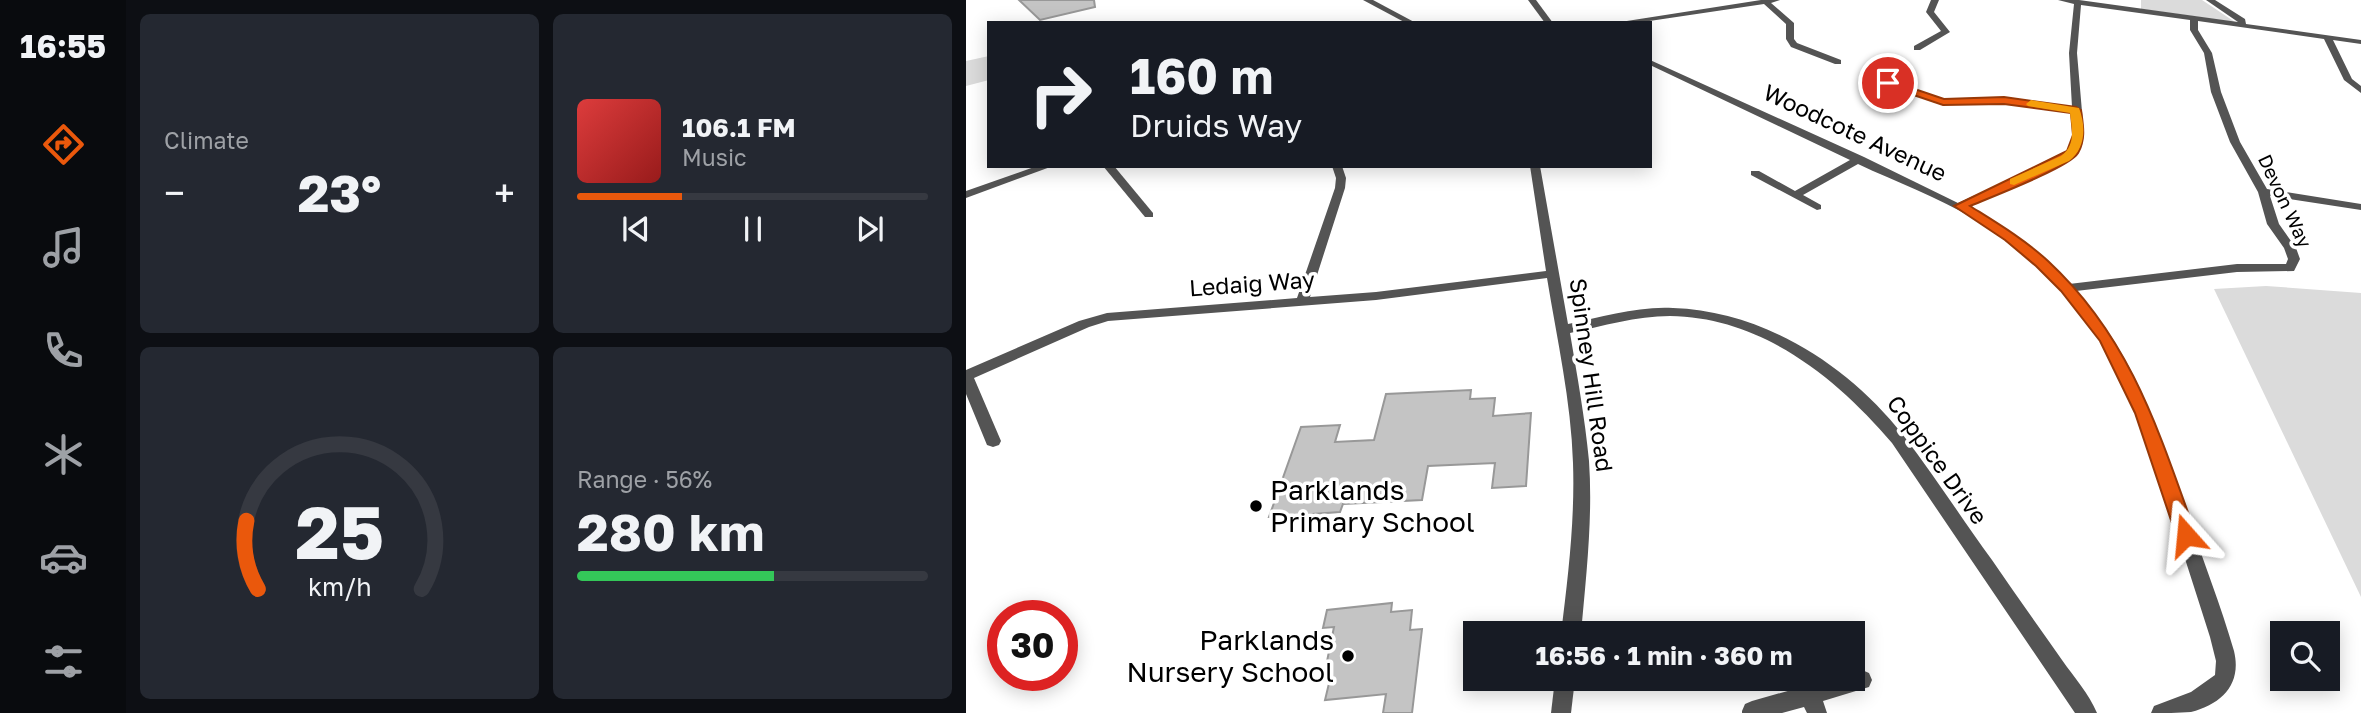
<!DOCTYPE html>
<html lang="en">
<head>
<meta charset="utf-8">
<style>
	:root { --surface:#171b24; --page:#242831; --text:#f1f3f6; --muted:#9ea1a6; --line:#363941; --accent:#ea580c }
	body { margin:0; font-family:"Golos Text",sans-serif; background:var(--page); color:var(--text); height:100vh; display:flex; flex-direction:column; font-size:26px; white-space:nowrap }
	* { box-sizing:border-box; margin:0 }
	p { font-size:23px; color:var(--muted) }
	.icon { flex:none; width:38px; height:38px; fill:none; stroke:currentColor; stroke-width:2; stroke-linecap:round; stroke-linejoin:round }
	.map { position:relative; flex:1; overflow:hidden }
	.side { display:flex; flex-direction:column; gap:14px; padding:14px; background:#0d0f14; width:840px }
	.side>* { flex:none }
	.hud { position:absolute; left:21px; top:21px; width:665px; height:147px; border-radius:0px; box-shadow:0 4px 18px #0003; background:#171b24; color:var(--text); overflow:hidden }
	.fabs { position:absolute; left:1304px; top:621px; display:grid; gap:14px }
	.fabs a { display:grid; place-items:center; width:70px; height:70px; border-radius:0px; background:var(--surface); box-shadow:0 4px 18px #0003; font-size:35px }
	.speed { position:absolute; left:21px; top:600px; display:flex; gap:14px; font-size:35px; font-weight:700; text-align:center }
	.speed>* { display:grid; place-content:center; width:91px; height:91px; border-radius:50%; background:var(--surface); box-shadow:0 4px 18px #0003; line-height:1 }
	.speed .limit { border:10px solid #d22; background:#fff; color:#111 }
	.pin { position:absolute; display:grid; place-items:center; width:60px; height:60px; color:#fff; margin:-30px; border:4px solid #fff; border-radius:50%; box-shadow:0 2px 7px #0007 }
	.me { position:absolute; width:77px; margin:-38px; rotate:342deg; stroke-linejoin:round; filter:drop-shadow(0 0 5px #0008) }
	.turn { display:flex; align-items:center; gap:24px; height:147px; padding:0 28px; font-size:32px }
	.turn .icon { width:91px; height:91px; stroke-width:2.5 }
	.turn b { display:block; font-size:49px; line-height:60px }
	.big { font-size:52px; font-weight:700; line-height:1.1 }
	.side .card { flex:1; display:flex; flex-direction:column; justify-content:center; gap:10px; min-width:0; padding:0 24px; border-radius:10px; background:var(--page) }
	.side .dial { align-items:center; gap:0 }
	.dial svg { height:182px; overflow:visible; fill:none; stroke:var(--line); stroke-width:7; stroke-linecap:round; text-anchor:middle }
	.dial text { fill:var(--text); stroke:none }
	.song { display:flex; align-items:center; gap:21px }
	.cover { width:84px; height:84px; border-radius:10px; background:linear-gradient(135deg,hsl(0 70% 55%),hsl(0 70% 35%)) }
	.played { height:7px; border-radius:4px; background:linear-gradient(90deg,var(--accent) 30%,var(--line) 30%) }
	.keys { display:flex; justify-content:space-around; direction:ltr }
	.heat { display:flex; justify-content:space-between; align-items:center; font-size:38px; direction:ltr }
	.charge { height:10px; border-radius:5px; background:linear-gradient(90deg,#34c759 56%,var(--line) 0) }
	.side .tiles { flex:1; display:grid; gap:14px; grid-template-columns:repeat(2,1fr) }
	.trip { position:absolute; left:497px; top:621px; width:402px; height:70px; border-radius:0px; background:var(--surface); box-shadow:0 4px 18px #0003; font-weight:700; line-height:70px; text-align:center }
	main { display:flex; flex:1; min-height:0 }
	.menu { display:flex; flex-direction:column; width:126px; justify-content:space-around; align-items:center; background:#090b0e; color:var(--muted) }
	.menu .icon { width:49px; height:49px }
	.menu .current { color:var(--accent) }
	.menu b { font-size:32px; color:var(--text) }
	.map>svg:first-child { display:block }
</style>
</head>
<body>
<main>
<nav class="menu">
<b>16:55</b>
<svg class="icon current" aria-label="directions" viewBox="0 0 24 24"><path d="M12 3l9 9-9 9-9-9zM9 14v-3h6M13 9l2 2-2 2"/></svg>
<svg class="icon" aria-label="music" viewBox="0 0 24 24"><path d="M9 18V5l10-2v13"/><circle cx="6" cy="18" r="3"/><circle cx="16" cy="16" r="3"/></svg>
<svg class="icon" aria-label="phone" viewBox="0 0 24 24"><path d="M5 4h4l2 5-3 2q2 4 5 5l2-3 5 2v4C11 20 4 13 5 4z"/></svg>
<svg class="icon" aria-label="climate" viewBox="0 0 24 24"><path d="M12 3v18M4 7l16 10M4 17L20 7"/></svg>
<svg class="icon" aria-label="car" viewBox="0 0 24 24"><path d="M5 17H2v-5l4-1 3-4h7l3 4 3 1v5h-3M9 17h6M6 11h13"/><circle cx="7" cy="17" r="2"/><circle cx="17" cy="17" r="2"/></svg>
<svg class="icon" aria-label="filters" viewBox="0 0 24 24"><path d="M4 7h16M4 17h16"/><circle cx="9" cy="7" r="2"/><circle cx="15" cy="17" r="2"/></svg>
</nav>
<section class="side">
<div class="tiles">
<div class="card"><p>Climate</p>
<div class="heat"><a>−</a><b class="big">23°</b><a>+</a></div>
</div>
<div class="card">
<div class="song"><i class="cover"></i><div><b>106.1 FM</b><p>Music</p></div></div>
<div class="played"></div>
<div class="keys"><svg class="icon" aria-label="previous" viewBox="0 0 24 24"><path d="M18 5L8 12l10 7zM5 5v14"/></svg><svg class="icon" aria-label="pause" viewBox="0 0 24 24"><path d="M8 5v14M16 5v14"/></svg><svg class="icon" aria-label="next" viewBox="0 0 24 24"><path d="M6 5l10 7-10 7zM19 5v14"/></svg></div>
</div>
<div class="card dial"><svg viewBox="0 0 100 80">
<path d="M14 69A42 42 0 1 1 86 69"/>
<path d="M14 69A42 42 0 0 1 9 39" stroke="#ea580c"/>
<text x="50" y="56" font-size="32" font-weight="700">25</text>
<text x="50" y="72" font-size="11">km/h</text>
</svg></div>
<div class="card"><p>Range · 56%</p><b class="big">280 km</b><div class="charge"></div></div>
</div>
</section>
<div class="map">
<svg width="1395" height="713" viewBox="0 0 1395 713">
	<rect width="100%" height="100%" fill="#fff"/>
	<g fill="#dbdbdb">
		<path d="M1175,0H1236L1269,22L1175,9Z"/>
		<path d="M23,56V80L0,86V61Z"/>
		<path d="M1300,286L1395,293V597L1248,289Z"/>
	</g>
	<g fill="#c4c4c4" stroke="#989898" stroke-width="2">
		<path d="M53,0H128L129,7L74,20Z"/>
		<path d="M505,390L504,399L529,398L527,416L565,413L560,486L526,488L529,463L462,466L456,500L377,504L374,512L303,517L335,427L374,425L369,442L408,440L420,394Z"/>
		<path d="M426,603L425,612L446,610L444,630L456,629L446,713H417L420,694L359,700L365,675L358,676L368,627L357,628L361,610Z"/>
	</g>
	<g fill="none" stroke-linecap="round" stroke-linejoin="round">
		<g fill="#545454" fill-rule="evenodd">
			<path d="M397,0H407L450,23H440Z"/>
			<path d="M562,0H570L587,23H579Z"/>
			<path d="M795,0H814L805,3L828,23V39L831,43L875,60V64H869L825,47L820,39V24L798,4L670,23H648Z"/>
			<path d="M965,0H973L968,12L984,32L954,50H948V46L975,31L960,12Z"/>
			<path d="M1092,0H1113L1272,22L1240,0H1249L1279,19L1280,24L1395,40V44L1367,40L1386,79L1395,86V93L1378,80L1358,39L1232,21V30L1246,53L1255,92L1274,142L1301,189L1395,204V210L1304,196L1313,224L1330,248L1334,259L1328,271L1271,272L1110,291C1170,356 1195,437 1223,519C1238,563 1255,606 1268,651C1276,684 1256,704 1225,712C1213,713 1197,713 1185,713L1188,706L1225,692L1249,675L1250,661L1244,637C1230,593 1216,549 1202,506C1188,462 1175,417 1155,376C1123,311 1069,256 1008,219C972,197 930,182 892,164L837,195L855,205V209L851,210L785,175V171H793L829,191L884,160L684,65V60L898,157L992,203L1095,156C1111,142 1108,132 1107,112L1038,104L977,105L917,83L924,81L978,99L1038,98L1106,107L1103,53L1108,4ZM1115,5L1224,20V30L1238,53L1245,92L1264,142L1292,192L1301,224L1318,248L1322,259L1320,264H1271L1103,284L1051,238L1001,207L1103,160L1115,148L1118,135L1111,53Z"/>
			<path d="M71,166H87L0,198V191Z"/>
			<path d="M137,166H148L187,213V217H179Z"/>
			<path d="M366,166H376L380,178L379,188L344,297L410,292L580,271L564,166H574L602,324C636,317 672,306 707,308C797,311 882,365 937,435C968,475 996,519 1026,560C1049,594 1073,627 1096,660C1108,677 1123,694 1131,713H1109L926,443C870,377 795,317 704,316C670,316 637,326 604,333C611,375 619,418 623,461C627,518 620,577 615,634H595C602,577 609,520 607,463C605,401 591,339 581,278L410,300L142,321L123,327L8,378L35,441L33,445L27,447L21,445L0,394V370L113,321L141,313L331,298L369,188L370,178Z"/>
			<path d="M896,670L903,673L906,680L903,687L857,701L861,713H841L838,707L816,713H776V711L779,704L786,701L864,679H887V672Z"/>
			<path d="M589,679H609L605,713H585Z"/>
		</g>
	</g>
	<path fill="#ea580c" stroke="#983908" stroke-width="2" d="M922,80L978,99L1038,97L1110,107L1115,110C1117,125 1120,139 1112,153C1104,167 1023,198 1004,206C1031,223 1058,239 1082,261C1165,338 1193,432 1230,535L1227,541L1220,543L1213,541L1210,535L1169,413L1134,341L1095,291L1070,266L1039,240L988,206L1101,151L1107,135L1105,113L1038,104L977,105L918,85V81Z"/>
	<path fill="#f59e0b" d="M1065,100L1113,108C1120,126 1120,148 1103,161L1048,185L1044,184V179L1095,156C1110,145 1106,129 1104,113L1062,106L1060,104Z"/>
	<g fill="#000" stroke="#fff" stroke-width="2.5">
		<circle cx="290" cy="506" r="7"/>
		<circle cx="382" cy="656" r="7"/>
	</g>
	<g text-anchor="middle" stroke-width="7" stroke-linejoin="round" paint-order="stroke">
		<g font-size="19" fill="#000" stroke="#fff">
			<text transform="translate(1319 201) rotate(65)" y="7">Devon Way</text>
		</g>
		<g font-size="23" fill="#000" stroke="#fff">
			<text transform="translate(889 133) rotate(25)" y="8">Woodcote Avenue</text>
			<text transform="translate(286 284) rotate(-4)" y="8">Ledaig Way</text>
			<text transform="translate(625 375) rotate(82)" y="8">Spinney Hill Road</text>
			<text transform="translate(971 460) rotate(54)" y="8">Coppice Drive</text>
		</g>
		<g font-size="28" fill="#000" stroke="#fff" text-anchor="start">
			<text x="304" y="500">Parklands<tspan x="304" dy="32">Primary School</tspan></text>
			<text x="368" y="650" text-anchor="end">Parklands<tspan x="368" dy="32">Nursery School</tspan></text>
		</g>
	</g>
</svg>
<div class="fabs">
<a><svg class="icon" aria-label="search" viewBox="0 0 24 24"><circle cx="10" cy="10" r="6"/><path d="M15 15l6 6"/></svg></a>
</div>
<div class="speed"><div class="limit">30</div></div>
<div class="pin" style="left:922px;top:83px;background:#d93025"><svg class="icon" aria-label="arrive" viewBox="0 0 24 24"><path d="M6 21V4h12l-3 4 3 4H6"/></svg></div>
<svg class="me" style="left:1220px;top:535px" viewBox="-20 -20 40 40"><path d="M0-17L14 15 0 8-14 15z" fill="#ea580c" stroke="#fff" stroke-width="4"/></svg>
<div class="trip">16:56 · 1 min · 360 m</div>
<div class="hud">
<div class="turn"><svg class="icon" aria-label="right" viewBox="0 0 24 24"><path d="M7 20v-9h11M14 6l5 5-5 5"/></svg><div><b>160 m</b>Druids Way</div></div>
</div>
</div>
</main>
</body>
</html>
